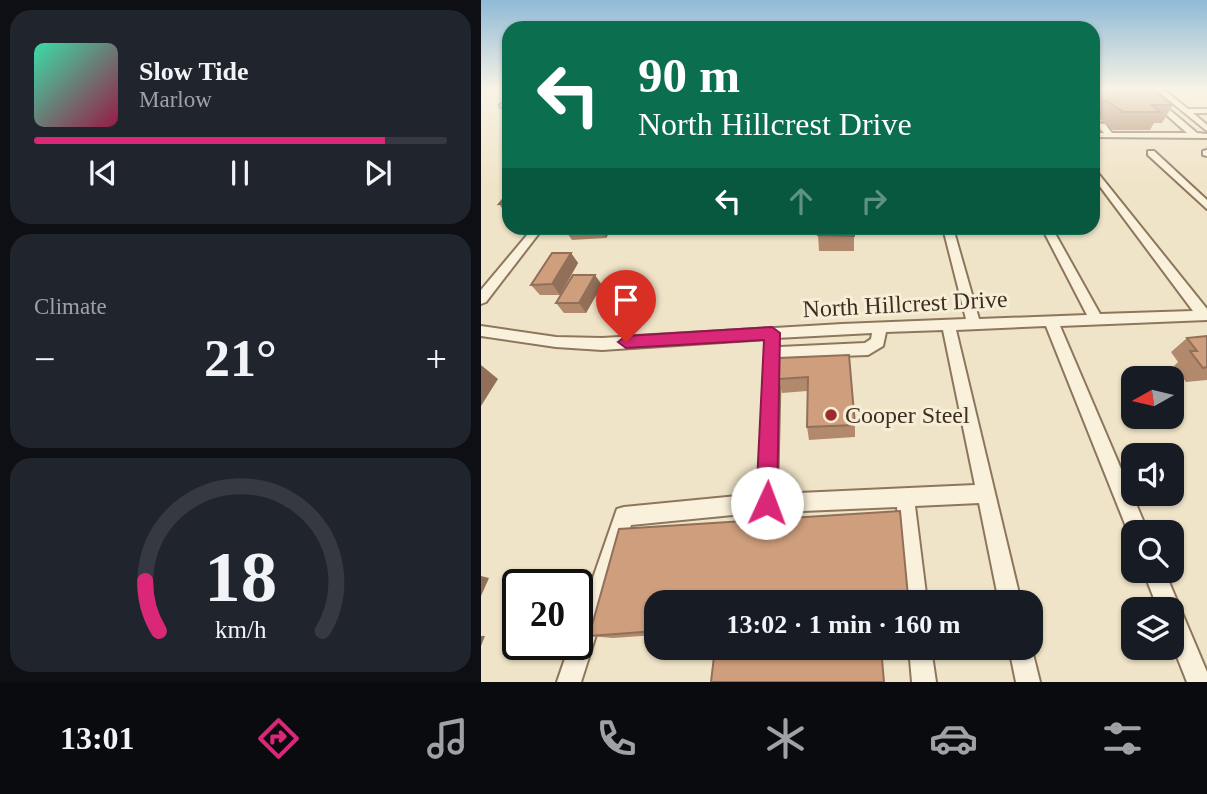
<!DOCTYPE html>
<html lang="en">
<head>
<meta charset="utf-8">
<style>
	:root { --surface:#171b24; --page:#20242c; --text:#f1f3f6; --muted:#9ea1a6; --line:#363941; --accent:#db2777 }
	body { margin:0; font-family:Georgia,serif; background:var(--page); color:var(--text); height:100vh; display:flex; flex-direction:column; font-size:26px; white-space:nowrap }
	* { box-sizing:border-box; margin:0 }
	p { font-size:23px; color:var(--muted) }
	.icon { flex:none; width:38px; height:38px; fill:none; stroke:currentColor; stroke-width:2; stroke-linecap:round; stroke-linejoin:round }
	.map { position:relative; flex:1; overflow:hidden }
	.panel { display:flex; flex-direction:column; gap:10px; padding:10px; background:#0d0f14; width:481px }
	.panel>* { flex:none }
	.top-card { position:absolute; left:21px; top:21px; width:598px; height:214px; border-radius:21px; box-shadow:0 2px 5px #0004; background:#0b6e4f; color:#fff; overflow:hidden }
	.needle { width:46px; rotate:262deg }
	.fabs { position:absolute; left:640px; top:366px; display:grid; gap:14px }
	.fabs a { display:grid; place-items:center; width:63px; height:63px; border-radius:14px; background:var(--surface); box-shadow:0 2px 5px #0004; font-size:35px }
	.speed { position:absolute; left:21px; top:569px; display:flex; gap:14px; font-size:35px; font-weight:700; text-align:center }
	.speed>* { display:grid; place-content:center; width:91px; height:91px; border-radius:50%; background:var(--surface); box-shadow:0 2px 5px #0004; line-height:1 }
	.speed .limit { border:4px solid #111; border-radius:10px; background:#fff; color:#111 }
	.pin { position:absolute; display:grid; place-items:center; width:60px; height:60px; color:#fff; margin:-72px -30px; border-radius:50% 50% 50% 0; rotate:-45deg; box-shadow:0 0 7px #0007 }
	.pin .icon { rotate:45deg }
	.me { position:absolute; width:77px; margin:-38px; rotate:2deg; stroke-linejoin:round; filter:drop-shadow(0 0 5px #0008) }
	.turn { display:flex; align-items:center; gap:24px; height:147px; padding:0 21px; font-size:32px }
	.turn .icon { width:91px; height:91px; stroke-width:2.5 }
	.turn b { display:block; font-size:49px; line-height:60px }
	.lanes { display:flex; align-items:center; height:66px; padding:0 21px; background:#0003; justify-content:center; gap:35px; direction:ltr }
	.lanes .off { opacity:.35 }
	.big { font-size:52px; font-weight:700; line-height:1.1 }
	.panel .card { flex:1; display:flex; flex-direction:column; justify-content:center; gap:10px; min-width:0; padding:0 24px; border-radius:21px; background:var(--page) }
	.panel .dial { align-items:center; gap:0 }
	.dial svg { height:182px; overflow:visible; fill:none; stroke:var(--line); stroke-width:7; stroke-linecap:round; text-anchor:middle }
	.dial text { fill:var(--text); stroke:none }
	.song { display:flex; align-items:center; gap:21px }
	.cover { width:84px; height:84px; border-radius:10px; background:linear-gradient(135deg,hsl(160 70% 55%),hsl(340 70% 35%)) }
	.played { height:7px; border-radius:4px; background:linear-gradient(90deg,var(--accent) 85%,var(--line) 85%) }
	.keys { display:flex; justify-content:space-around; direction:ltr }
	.heat { display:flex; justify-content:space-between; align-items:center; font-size:38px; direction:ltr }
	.trip { position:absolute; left:163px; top:590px; width:399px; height:70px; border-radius:21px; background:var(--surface); box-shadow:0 2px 5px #0004; font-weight:700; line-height:70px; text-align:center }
	.tab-bar { display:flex; height:112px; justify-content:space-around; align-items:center; background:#090b0e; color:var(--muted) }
	.tab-bar .icon { width:49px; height:49px }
	.tab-bar .current { color:var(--accent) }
	.tab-bar b { font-size:32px; color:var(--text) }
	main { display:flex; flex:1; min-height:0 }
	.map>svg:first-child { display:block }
</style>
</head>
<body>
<main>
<section class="panel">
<div class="card">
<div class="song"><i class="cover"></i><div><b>Slow Tide</b><p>Marlow</p></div></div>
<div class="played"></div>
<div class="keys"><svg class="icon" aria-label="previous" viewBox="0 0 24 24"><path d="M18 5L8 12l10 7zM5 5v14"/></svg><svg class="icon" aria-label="pause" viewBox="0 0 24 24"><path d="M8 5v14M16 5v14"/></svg><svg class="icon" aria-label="next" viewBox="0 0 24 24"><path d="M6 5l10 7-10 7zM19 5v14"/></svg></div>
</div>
<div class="card"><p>Climate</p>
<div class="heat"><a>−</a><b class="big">21°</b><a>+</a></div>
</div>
<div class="card dial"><svg viewBox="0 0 100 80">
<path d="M14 69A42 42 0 1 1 86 69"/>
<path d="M14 69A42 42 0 0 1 8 47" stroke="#db2777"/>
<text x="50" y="56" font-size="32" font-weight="700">18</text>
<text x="50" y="72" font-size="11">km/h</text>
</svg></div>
</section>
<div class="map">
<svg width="726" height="682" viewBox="0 0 726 682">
	<rect width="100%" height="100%" fill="#f0e4c8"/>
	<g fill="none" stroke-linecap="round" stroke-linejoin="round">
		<g stroke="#8d765c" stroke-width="4">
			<g id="minor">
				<path d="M656,89H664L716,133L726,134V138L612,137V133H623L618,128L612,126V122L624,124L631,133H706Z"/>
				<path d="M674,89H682L707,109H726V113H712L726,125V131Z"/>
				<path d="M23,103L28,104V108L20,107L19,105Z"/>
				<path d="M726,150V156L722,155V151Z"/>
				<path d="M667,151H673L726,200V209L667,155Z"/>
				<path d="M612,167L726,309V320L579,326L667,532H653V540L650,539L565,326L475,330L540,602H518L498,503L434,506L446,602H424L416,507L272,513L150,525L100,682H76L89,644H96V624L136,509L143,507L277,494L285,343L288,339L121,350L75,347L0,336V326L75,337L121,338L361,324L485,319L462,228H472L498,319L606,315L561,228H571L619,314L712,311L612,177ZM462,330L494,485L296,494L299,358L387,355L402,346L405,332ZM391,333L390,339L384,343L299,347L295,338Z"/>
				<path d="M52,228H62L5,302L0,304V290Z"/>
				<path d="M662,570H683L726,672V682H706L691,644V609H677Z"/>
				<path d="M550,646L559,682H535L528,648Z"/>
				<path d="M428,648H450L455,682H431Z"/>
			</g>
		</g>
		<use href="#minor" fill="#faf1dc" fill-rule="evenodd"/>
	</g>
	<g fill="#b2896c">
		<path d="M612,89L692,105L681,123H673L669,130H632L618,118H612Z"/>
		<path d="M28,192V214H25L18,204Z"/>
		<path d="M86,228H131L125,238L91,240L84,230Z"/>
		<path d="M373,228V251H338L337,235Z"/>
		<path d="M90,253L97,263L79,295H59L50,285Z"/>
		<path d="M121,285L105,313H83L75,303Z"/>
		<path d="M726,336V380L705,382L693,366L697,362L690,352L706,338Z"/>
		<path d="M368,355L374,425V437L328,440L326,427V391L301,393L298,379Z"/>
		<path d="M419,511L427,596L435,599V602H175V635L132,638L108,636L138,529Z"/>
	</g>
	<g fill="#916f58">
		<path d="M120,228H131L125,238Z"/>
		<path d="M90,253L97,263L79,295L71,284Z"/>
		<path d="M114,275L121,285L105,313L98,303Z"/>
		<path d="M0,365L17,379L0,406Z"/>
		<path d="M0,576L8,578L0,596Z"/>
		<path d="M0,636H4L0,646Z"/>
	</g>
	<g fill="#cf9f7d" stroke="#916f58" stroke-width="2">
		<path d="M612,89H671L692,105H671L679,112H642L627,101L612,100Z"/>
		<path d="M28,192V203L18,204Z"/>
		<path d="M86,228H120L84,230Z"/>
		<path d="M338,228H373V236L337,235Z"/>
		<path d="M71,253H90L71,284L50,285Z"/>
		<path d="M92,275H114L98,303H75Z"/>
		<path d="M726,336V367L722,368L709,351H716L706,338Z"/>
		<path d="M368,355L374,425L326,427L327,377L298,379V358Z"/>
		<path d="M419,511L427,596L435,599V602H175V631L108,636L138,529Z"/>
		<path d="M234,648H400L403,682H230Z"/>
	</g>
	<linearGradient id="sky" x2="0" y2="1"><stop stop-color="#8fbad6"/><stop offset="0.48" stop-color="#f8f3e6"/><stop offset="1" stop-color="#f8f3e6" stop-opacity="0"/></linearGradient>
	<rect width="726" height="185" fill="url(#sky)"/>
	<path fill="#db2777" stroke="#8e194d" stroke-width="2" d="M291,327L299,333L296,503L293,511L286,514L278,511L275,503L283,340L145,348L137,342L145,336Z"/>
	<circle fill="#9e2a2b" stroke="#f7eed8" stroke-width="2.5" cx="350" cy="415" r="7"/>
	<g text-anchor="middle" stroke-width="6" stroke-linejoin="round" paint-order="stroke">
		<g font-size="24" fill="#3d2e20" stroke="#f7eed8">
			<text transform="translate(424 304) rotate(-3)" y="8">North Hillcrest Drive</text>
		</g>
		<g font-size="24" fill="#3d2e20" stroke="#f7eed8" text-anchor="start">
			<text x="364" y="423">Cooper Steel</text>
		</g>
	</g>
</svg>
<div class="fabs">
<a><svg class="needle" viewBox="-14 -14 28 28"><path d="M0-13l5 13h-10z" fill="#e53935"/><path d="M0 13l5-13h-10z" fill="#9ea1a6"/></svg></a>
<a><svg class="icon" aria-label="sound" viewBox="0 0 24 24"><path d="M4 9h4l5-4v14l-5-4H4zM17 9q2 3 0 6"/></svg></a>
<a><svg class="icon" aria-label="search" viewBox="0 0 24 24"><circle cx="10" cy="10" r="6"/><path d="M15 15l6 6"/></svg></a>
<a><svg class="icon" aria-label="layers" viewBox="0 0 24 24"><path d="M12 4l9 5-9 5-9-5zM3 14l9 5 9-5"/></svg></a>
</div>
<div class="speed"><div class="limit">20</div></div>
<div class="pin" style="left:145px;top:342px;background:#d93025"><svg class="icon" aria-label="arrive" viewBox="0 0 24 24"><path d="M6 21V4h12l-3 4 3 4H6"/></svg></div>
<svg class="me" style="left:286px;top:503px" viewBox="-20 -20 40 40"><circle r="19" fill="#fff"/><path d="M0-13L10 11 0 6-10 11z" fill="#db2777"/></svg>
<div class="trip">13:02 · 1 min · 160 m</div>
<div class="top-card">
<div class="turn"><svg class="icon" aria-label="left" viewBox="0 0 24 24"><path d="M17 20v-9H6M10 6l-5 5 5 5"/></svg><div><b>90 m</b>North Hillcrest Drive</div></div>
<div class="lanes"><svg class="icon" aria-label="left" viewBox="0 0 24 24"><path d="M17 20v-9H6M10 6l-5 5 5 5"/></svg><svg class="icon off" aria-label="ahead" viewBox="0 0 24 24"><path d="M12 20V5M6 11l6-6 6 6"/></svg><svg class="icon off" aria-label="right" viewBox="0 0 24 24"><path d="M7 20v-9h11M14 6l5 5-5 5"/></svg></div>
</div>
</div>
</main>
<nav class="tab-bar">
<b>13:01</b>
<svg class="icon current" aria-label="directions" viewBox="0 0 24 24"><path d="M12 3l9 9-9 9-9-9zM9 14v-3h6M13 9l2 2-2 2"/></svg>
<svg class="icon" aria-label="music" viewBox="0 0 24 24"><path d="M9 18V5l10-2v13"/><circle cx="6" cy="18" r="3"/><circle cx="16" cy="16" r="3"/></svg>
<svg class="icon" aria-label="phone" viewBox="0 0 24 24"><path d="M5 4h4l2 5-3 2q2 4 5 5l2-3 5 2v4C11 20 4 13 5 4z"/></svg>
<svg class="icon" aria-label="climate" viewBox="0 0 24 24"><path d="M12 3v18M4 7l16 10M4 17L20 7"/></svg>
<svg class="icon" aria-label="car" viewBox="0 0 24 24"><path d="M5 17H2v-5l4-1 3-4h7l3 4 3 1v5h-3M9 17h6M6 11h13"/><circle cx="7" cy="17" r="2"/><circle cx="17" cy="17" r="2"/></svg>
<svg class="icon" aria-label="filters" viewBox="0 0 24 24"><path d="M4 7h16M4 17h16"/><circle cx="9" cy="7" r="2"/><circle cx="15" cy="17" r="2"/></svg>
</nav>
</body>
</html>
